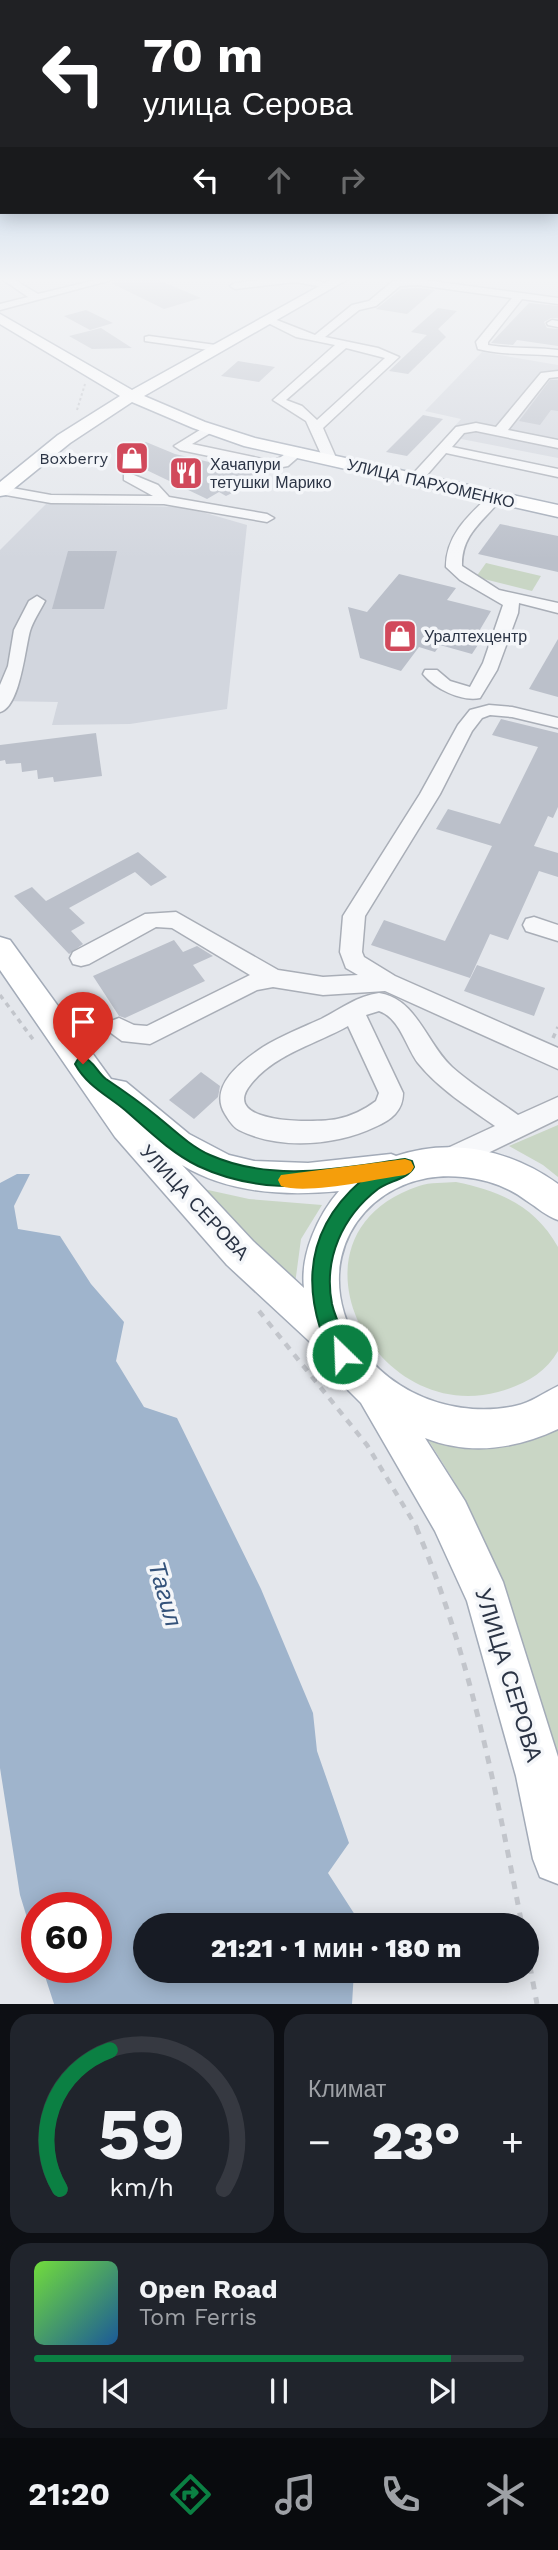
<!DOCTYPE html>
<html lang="ru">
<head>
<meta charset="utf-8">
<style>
	:root { --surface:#171b24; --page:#20242c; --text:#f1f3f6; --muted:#9ea1a6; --line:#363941; --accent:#0b8043 }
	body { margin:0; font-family:"Work Sans",sans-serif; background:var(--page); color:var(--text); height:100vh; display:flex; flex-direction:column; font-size:26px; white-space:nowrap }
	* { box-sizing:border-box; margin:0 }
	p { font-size:23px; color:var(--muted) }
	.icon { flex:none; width:38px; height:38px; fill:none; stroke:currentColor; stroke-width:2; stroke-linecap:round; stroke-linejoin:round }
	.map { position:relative; height:2004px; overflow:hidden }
	.sheet { display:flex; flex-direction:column; gap:10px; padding:10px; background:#0d0f14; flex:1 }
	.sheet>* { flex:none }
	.top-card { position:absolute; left:0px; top:0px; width:558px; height:214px; box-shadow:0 4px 18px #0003; background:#202124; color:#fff; overflow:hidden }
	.speed { position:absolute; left:21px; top:1892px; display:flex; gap:14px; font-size:35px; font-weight:700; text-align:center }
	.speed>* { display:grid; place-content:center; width:91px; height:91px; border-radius:50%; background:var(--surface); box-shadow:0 4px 18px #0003; line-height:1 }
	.speed .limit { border:10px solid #d22; background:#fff; color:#111 }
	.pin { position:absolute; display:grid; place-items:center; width:60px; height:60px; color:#fff; margin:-72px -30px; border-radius:50% 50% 50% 0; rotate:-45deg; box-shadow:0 0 7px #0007 }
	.pin .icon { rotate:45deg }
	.me { position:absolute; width:77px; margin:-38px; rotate:336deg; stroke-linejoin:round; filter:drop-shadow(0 0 5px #0008) }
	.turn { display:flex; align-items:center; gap:24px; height:147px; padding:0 28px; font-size:32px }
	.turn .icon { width:91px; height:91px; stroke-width:2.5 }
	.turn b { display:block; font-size:49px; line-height:60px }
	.lanes { display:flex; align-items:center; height:66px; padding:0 28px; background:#0003; justify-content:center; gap:35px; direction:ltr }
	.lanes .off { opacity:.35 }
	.big { font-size:52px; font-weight:800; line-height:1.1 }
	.sheet .widget { flex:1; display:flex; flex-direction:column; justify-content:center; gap:10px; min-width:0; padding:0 24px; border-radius:21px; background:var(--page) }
	.sheet .dial { align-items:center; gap:0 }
	.dial svg { height:182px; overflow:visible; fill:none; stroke:var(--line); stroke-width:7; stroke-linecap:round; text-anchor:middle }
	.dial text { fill:var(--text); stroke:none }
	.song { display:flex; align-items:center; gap:21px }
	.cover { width:84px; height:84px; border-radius:10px; background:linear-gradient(135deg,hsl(100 70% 55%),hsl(210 70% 35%)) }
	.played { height:7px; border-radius:4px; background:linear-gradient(90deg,var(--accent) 85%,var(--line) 85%) }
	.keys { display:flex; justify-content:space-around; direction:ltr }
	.heat { display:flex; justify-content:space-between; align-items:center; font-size:38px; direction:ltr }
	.sheet .tiles { flex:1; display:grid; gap:10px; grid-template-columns:1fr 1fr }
	.widget:last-child { grid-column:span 2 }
	.trip { position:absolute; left:133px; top:1913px; width:406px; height:70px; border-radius:35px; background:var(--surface); box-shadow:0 4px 18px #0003; font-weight:800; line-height:70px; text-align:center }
	.menu { display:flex; height:112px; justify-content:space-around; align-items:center; background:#090b0e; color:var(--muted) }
	.menu .icon { width:49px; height:49px }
	.menu .on { color:var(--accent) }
	.menu b { font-size:32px; color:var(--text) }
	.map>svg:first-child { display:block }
</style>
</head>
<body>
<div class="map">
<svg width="558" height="2004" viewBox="0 0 558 2004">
	<rect width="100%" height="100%" fill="#e4e7ec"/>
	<g fill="#d2d6de">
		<path d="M482,352L558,365V458L446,436L461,419L425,411Z"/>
		<path d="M46,504L185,507L247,525L227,709L130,724L52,725L58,702L0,701V550Z"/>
	</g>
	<g fill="#c9d6c5">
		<path d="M486,563L541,576L532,591L476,577Z"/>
		<path d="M558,1125V1177L543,1165L509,1146Z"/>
		<path d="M456,1182C500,1191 535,1206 558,1247V1351C545,1374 523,1385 498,1392C371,1426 276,1233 419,1186C430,1182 445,1183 456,1182Z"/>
		<path d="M199,1188L249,1199L322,1205L301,1239L295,1284Z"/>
		<path d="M558,1421V1796L523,1650L454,1481L427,1438Z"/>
	</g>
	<path fill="#9fb4cc" d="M17,1174H30L14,1206L18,1229L60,1236L91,1284L124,1322L116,1361L144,1407L177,1418L261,1589L313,1713L317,1751L349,1843L328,1873L357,1918V1925H145V1970L354,1971L352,2004H54L42,1967H96V1908H37V1950L20,1895L0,1768V1183Z"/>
	<g fill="#bbc0ca">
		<path d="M118,279H156L201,298L164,309L111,283Z"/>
		<path d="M418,288L435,290L407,314L376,309L401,289Z"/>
		<path d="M529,303L558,306V318H551L544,322L547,328L558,329V346L517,340L513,345L491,343Z"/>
		<path d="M438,308L457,311L438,329L446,337L408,374L389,371L427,335L411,332Z"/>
		<path d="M86,310L113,323L90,330L64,316Z"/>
		<path d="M101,328L132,348L92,349L69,336Z"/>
		<path d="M238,361L275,367L259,382L221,376Z"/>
		<path d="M550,380H558V411L551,410L540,425L519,421Z"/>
		<path d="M423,415L443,419L407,456L386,452Z"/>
		<path d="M146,442L175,454L256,473L232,493L226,496L219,492L207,499L115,455Z"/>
		<path d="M500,524L558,536V572L478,554Z"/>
		<path d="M68,551H117L104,609H52Z"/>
		<path d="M399,574L456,588L447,600L491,611L478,633L485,634L472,654L440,645L435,652L419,647L401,671L360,658L348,607L367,612Z"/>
		<path d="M558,639V697L529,689Z"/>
		<path d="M501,719L558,733V807L553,818L548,816L534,846L558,853V877L539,871L508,940L490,934L470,978L371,945L384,920L445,941L492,846L436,829L448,809L500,824L538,747L492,735Z"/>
		<path d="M96,733L102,776L54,782L53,777L38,779L37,770L22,772L21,763L6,764L5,760L0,761V745Z"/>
		<path d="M138,852L167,877L151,886L135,872L69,908L85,923L71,931L83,944L69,954L14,896L32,887L46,901Z"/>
		<path d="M174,940L183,952L197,946L213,956L193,965L205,981L125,1018L119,1016L93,976Z"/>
		<path d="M477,965L545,988L534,1016L464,991Z"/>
		<path d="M201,1072L220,1086L218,1097L194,1119L169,1100Z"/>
	</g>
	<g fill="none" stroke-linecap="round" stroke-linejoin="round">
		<g stroke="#a9aeb7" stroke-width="3">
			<g id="minor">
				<path d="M2,279H13L38,294L100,279H115L0,310V304L28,297Z"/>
				<path d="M273,279H310L334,285L329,288L295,282L235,289L230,286L235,283Z"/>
				<path d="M416,279L558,298V304L522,299L488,342V345C511,349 534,347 558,350V356C531,353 505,356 478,349L476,342L512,298L418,285L400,286L376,306L359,310L325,337L378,348L399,357L323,428L337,460L335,463H325L306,421L273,400L335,345L296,337L260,319L269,317L315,335L352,305L369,301L393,281ZM346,348L385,358L317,420L302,406L286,400Z"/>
				<path d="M552,320L558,321V327L548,325L547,323Z"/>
				<path d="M149,336L216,345L222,348L216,351L145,341V337Z"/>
				<path d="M558,371V377L549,378L508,430L558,440V448L476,431L464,433L452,447L558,469V477L446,453L420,483H410V477L456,427L476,423L496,427L541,373Z"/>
				<path d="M208,425L212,426V432L192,444L272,461C283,459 290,446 302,449L304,452L288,466L272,469L180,450L174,446Z"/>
				<path d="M129,473L158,485L169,497L267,514L274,518L267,522L164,504L51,503L0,494L1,486L51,495L153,496L124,480V474Z"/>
				<path d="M495,494L502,498C484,521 461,534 462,566L499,590L558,603V613L519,603L518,613L497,670L480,698C461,702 434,688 423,674L425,670H437L450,681L470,687L483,663L503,605L460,580L446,567C446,535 468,516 490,495Z"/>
				<path d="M37,596L45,601C40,611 33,621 30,631C25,649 20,707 0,712V685L8,666L14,630L29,601Z"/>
				<path d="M489,705L512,707L558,718V728L512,717L490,715L482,718L472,731L440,794L365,916L362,952L364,957L395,976L558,1048V1069L385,991L323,995L273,987L257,990L150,1044L122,1041L111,1033L107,1027L111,1021L119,1018L134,1025L147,1026L250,975L172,928L156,927L89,964L81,966L73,964L70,958L73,952L145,914L176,912L278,970L323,977L358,975L346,968L340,952L343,916L420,794L458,725L470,710Z"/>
				<path d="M534,917L558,925V941L526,931L523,925L526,919Z"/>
				<path d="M379,993C417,999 426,1043 452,1067C472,1085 496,1099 518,1115L558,1097V1119L457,1168L448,1171L439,1168L435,1160L439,1152L495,1126C468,1107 439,1089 418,1063C406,1047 400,1018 379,1011L366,1015L403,1093C403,1111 391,1120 375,1127C335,1146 279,1150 239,1130C232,1126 229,1120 225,1114C208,1086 242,1061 263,1047C281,1036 301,1028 321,1019C341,1009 357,996 379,993ZM348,1026L379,1093L376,1101C364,1110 352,1116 337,1119C318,1123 217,1125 251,1084C275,1054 316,1044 348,1026Z"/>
			</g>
		</g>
		<g stroke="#a3abb8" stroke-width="3">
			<g id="major">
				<path d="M332,279H348L144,396L205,422L255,438L558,505V517L244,446L193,428L132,402L70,443L6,495L0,496V482L58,435L120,396L0,324V314L132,390Z"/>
				<path d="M0,937L10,940L111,1079L126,1082L189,1134L229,1155L254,1161L308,1163L391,1154L396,1156C452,1137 511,1150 558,1184V1220C546,1216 538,1208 527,1201C508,1187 487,1179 463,1177C384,1168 320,1234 344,1313C365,1384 446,1421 515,1406C531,1403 543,1393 558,1386V1429C515,1449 471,1456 425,1438L465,1501L503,1582L558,1757V1884L540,1877L533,1859L516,1776L467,1601L435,1531L361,1403L341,1383L322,1353L227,1265L115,1137L0,970ZM182,1165C229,1194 287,1196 339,1191C318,1215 300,1255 304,1288L253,1241Z"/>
			</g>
		</g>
		<path stroke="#c2c5cb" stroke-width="2" stroke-dasharray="2.5 2.5" stroke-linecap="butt" d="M77,410L85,384"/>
		<g stroke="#c2c5cb" stroke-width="3.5" stroke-dasharray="5 5" stroke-linecap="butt">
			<path d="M0,995L35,1042"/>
			<path d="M553,1038L558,1027"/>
		</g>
		<path stroke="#c2c5cb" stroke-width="4.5" stroke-dasharray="7 7" stroke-linecap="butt" d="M259,1311L367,1445L417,1528"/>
		<g stroke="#c2c5cb" stroke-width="5" stroke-dasharray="8 8" stroke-linecap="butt">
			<path d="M416,1527C470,1653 496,1791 522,1925"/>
			<path d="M527,1950L537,2004"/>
		</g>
		<use href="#minor" fill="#f7f8fa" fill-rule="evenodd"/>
		<use href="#major" fill="#fff" fill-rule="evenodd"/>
	</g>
	<linearGradient id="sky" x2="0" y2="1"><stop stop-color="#8bb4dd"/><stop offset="0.5" stop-color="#f3f4f6"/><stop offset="1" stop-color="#f3f4f6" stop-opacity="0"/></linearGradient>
	<rect width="558" height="559" fill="url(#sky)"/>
	<path fill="#0b8043" stroke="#07532c" stroke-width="2" d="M83,1057C94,1061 97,1072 106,1079C124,1091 141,1103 158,1117C174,1130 190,1146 210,1155C273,1183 340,1168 405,1159L412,1161L414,1167C408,1179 389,1181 378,1189C343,1216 323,1258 332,1304C336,1322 346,1337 353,1354L350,1361L342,1364C329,1358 324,1342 320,1328C302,1270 315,1221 361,1181C306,1189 251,1191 198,1166C171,1153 148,1130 125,1110C107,1095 87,1086 75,1064L78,1059Z"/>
	<path fill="#f59e0b" d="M405,1159L411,1161L414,1167L411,1172L405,1175C375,1179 307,1195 281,1186L278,1180L281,1175Z"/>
	<defs>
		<g id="shop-square" transform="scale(1.75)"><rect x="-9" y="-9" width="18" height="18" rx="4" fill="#d1495b" stroke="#f4f6f9"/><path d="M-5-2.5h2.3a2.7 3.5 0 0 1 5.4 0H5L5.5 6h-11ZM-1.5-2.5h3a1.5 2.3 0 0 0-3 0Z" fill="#fff"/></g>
		<g id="restaurant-square" transform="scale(1.75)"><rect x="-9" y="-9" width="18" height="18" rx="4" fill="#d1495b" stroke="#f4f6f9"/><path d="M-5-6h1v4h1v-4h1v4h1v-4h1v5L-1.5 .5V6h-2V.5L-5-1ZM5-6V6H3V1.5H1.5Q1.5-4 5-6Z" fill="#fff"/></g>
	</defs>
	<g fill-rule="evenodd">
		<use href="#shop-square" x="132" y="458"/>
		<use href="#restaurant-square" x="186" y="473"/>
		<use href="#shop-square" x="400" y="636"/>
	</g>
	<g text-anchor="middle" stroke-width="7" stroke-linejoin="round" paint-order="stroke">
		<g font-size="16" fill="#2b3445" stroke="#f4f6f9" text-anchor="start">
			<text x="108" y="464" text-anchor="end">Boxberry</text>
			<text x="210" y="470">Хачапури<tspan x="210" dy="18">тетушки Марико</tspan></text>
			<text x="424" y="642">Уралтехцентр</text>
		</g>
		<g font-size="16" fill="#2b3445" stroke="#f4f6f9">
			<text transform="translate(431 483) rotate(13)" y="6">УЛИЦА ПАРХОМЕНКО</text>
		</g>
		<g font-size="19" fill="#2b3445" stroke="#f4f6f9">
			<text transform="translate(195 1202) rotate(47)" y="7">УЛИЦА СЕРОВА</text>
		</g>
		<g font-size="23" fill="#2b3445" stroke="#f4f6f9">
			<text transform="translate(509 1675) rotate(73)" y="8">УЛИЦА СЕРОВА</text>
		</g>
		<g font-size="24" font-style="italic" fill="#34527a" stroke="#f4f6f9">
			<text transform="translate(165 1594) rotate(74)" y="8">Тагил</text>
		</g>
	</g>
</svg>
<div class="speed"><div class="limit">60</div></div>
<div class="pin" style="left:83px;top:1064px;background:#d93025"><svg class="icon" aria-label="arrive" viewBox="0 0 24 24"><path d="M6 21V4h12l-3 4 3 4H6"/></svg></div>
<svg class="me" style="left:342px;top:1354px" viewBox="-20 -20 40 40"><circle r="17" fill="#0b8043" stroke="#fff" stroke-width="3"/><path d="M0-11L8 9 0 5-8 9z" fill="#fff"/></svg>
<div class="trip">21:21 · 1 мин · 180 m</div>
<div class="top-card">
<div class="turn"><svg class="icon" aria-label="left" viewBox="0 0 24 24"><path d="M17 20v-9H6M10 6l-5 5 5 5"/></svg><div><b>70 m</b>улица Серова</div></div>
<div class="lanes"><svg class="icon" aria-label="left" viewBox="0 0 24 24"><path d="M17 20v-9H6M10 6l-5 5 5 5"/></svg><svg class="icon off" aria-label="ahead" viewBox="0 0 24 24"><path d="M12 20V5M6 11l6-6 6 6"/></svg><svg class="icon off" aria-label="right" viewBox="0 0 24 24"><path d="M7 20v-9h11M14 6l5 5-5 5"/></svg></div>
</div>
</div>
<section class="sheet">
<div class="tiles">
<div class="widget dial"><svg viewBox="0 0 100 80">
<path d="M14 69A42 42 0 1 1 86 69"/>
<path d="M14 69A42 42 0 0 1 36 8" stroke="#0b8043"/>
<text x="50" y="56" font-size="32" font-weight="700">59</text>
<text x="50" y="72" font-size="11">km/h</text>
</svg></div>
<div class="widget"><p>Климат</p>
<div class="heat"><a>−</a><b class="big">23°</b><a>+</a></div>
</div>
<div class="widget">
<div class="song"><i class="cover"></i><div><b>Open Road</b><p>Tom Ferris</p></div></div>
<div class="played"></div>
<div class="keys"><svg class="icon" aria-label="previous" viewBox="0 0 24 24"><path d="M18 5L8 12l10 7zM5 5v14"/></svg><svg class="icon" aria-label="pause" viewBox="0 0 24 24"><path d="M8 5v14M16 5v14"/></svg><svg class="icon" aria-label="next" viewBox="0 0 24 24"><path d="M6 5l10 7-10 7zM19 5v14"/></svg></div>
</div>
</div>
</section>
<nav class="menu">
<b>21:20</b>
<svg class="icon on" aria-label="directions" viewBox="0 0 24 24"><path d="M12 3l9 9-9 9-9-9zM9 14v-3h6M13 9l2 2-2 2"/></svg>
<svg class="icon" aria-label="music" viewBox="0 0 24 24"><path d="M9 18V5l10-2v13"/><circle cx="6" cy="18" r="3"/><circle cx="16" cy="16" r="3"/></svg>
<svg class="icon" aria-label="phone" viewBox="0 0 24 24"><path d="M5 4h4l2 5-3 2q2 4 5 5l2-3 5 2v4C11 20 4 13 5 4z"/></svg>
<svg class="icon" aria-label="climate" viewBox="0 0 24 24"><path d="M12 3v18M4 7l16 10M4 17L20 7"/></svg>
</nav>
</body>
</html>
